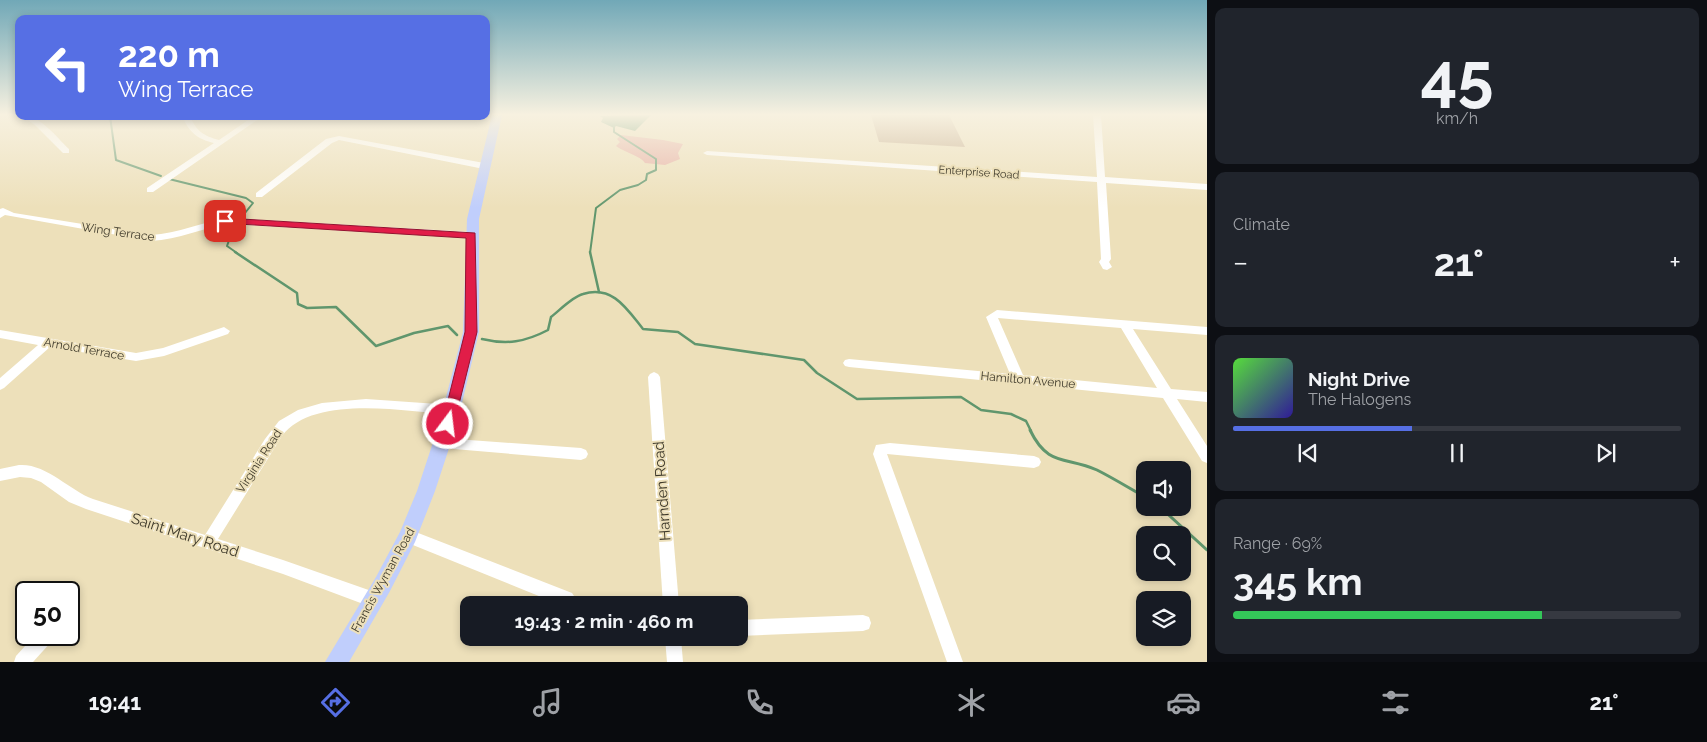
<!DOCTYPE html>
<html lang="en">
<head>
<meta charset="utf-8">
<style>
	:root { --surface:#171b24; --page:#20242c; --text:#f1f3f6; --muted:#9ea1a6; --line:#363941; --accent:#566fe4 }
	body { margin:0; font-family:Raleway,sans-serif; background:var(--page); color:var(--text); height:100vh; display:flex; flex-direction:column; font-size:19px; white-space:nowrap }
	* { box-sizing:border-box; margin:0 }
	p { font-size:16px; color:var(--muted) }
	.icon { flex:none; width:28px; height:28px; fill:none; stroke:currentColor; stroke-width:2; stroke-linecap:round; stroke-linejoin:round }
	.map { position:relative; flex:1; overflow:hidden }
	.sheet { display:flex; flex-direction:column; gap:8px; padding:8px; background:#0d0f14; width:500px }
	.sheet>* { flex:none }
	.guide { position:absolute; left:15px; top:15px; width:475px; height:105px; border-radius:10px; box-shadow:0 2px 8px #0003; background:#566fe4; color:#fff; overflow:hidden }
	.tools { position:absolute; left:1136px; top:461px; display:grid; gap:10px }
	.tools a { display:grid; place-items:center; width:55px; height:55px; border-radius:10px; background:var(--surface); box-shadow:0 2px 8px #0003; font-size:25px }
	.speed { position:absolute; left:15px; top:581px; display:flex; gap:10px; font-size:25px; font-weight:700; text-align:center }
	.speed>* { display:grid; place-content:center; width:65px; height:65px; border-radius:50%; background:var(--surface); box-shadow:0 2px 8px #0003; line-height:1 }
	.speed .limit { border:2px solid #111; border-radius:8px; background:#fff; color:#111 }
	.pin { position:absolute; display:grid; place-items:center; width:42px; height:42px; color:#fff; margin:-21px; border-radius:10px; box-shadow:0 2px 8px #0006 }
	.me { position:absolute; width:55px; margin:-28px; rotate:15deg; stroke-linejoin:round; filter:drop-shadow(0 0 4px #0008) }
	.turn { display:flex; align-items:center; gap:18px; height:105px; padding:0 20px; font-size:22px }
	.turn .icon { width:65px; height:65px; stroke-width:2.5 }
	.turn b { display:block; font-size:35px; line-height:42px }
	.big { font-size:38px; font-weight:700; line-height:1.1 }
	.sheet .widget { flex:1; display:flex; flex-direction:column; justify-content:center; gap:8px; min-width:0; padding:0 18px; border-radius:10px; background:var(--page) }
	.sheet .dial { align-items:center; gap:0 }
	.dial b { font-size:65px; line-height:1 }
	.song { display:flex; align-items:center; gap:15px }
	.cover { width:60px; height:60px; border-radius:8px; background:linear-gradient(135deg,hsl(110 70% 55%),hsl(250 70% 35%)) }
	.played { height:5px; border-radius:2px; background:linear-gradient(90deg,var(--accent) 40%,var(--line) 40%) }
	.keys { display:flex; justify-content:space-around; direction:ltr }
	.heat { display:flex; justify-content:space-between; align-items:center; font-size:28px; direction:ltr }
	.charge { height:8px; border-radius:4px; background:linear-gradient(90deg,#34c759 69%,var(--line) 0) }
	.trip { position:absolute; left:460px; top:596px; width:288px; height:50px; border-radius:10px; background:var(--surface); box-shadow:0 2px 8px #0003; font-weight:700; line-height:50px; text-align:center }
	.tabs { display:flex; height:80px; justify-content:space-around; align-items:center; background:#090b0e; color:var(--muted) }
	.tabs .icon { width:35px; height:35px }
	.tabs .active { color:var(--accent) }
	.tabs b { font-size:22px; color:var(--text) }
	main { display:flex; flex:1; min-height:0 }
	.map>svg:first-child { display:block }
</style>
</head>
<body>
<main>
<div class="map">
<svg width="1207" height="662" viewBox="0 0 1207 662">
	<rect width="100%" height="100%" fill="#ede0ba"/>
	<path fill="#e7afa4" d="M621,135L663,140L683,144L678,153L680,159L665,165L645,163C641,156 624,152 616,146L620,142L617,139Z"/>
	<path fill="#60966d" d="M651,115L635,131L616,126L614,128L601,122L603,118L600,116Z"/>
	<g fill="none" stroke-linecap="round" stroke-linejoin="round">
		<g stroke="#60966d" stroke-width="2">
			<path d="M110,116L116,160L161,176"/>
			<path d="M169,179L246,198L253,203L241,218"/>
			<path d="M233,229L227,246L237,253"/>
			<path d="M590,253L596,208L620,190L638,185L646,180L647,174L656,170V159L614,132V126"/>
		</g>
		<g stroke="#60966d" stroke-width="2.5">
			<path d="M235,252L297,293L298,304L307,308L336,307L376,346L414,333L448,326L457,335"/>
			<path d="M590,252L599,292"/>
			<path d="M482,339C507,345 525,342 548,330L551,317C560,310 572,297 583,294C613,285 627,309 643,329L678,332L695,344L804,360L817,373L857,399L961,397L981,410L1011,414L1026,421L1031,431"/>
		</g>
		<g stroke="#60966d" stroke-width="3">
			<path d="M1030,430C1048,467 1065,456 1097,470C1113,478 1129,488 1145,497"/>
			<path d="M1161,508L1207,550"/>
		</g>
	</g>
	<path fill="#c4aa8b" d="M871,115H949L965,147L879,142Z"/>
	<g fill="none" stroke-linecap="round" stroke-linejoin="round">
		<g fill="#fff" fill-rule="evenodd">
			<path d="M1093,115H1101L1105,177L1207,184V190L1106,183L1111,259L1109,262L1112,267L1107,270L1103,269L1099,262L1101,259L1097,182L707,155L703,153L707,151L1097,177Z"/>
			<path d="M22,116C42,116 55,136 69,149V153H63L35,125Z"/>
			<path d="M182,116H190C196,131 204,136 219,140L254,116H263L153,192H147V188L214,143C197,139 189,132 182,116Z"/>
			<path d="M339,136L484,163L488,166L484,169L339,140L332,143L262,197H256V193L326,139Z"/>
			<path d="M3,208L14,213L151,235C178,234 203,221 230,218L471,232L476,235L471,238L230,224C203,227 179,240 151,241L5,215L0,218V209Z"/>
			<path d="M997,310L1207,327V335L1133,329L1171,389L1207,392V402L1177,399L1207,446V463L1202,461L1163,398L849,367L845,366L843,363L845,360L849,359L1010,374L986,317ZM998,318L1121,328L1157,388L1023,375Z"/>
			<path d="M224,327L230,331L228,334L164,356L136,361L50,347L4,388L0,390V378L38,345L0,338V330L136,353L163,348Z"/>
			<path d="M654,372L658,374L660,377L679,605H663L648,377L650,374Z"/>
			<path d="M366,399L452,405L456,406L458,410L456,414L452,415C406,411 313,394 282,436L218,539L283,560L380,594L382,600L380,606L374,608L283,574L86,509L69,502L41,482L31,478L20,477L0,481V469C6,468 13,466 19,465C46,463 69,490 93,499L205,535L265,439L279,421L298,410L322,403Z"/>
			<path d="M442,438L581,448L586,450L588,454L586,458L581,460L442,448L437,447L435,443L437,439Z"/>
			<path d="M890,443L1034,456L1039,458L1041,462L1039,466L1034,468L887,454L963,662H947L873,454L876,445Z"/>
			<path d="M408,529L572,593L580,605H561L403,541L401,536L403,531Z"/>
			<path d="M863,615L869,617L871,623L869,629L863,631L739,636V620Z"/>
			<path d="M35,635H54L52,641L33,662H14L16,656Z"/>
			<path d="M665,638H681L683,662H667Z"/>
		</g>
		<path fill="#c0cefc" fill-rule="evenodd" d="M492,115H502L479,219V332L457,424L435,491L415,542L390,591L349,662H325L376,577L400,532L417,491L439,424L463,332L467,219Z"/>
	</g>
	<linearGradient id="sky" x2="0" y2="1"><stop stop-color="#71a8b7"/><stop offset="0.55" stop-color="#f7f1e0"/><stop offset="1" stop-color="#f7f1e0" stop-opacity="0"/></linearGradient>
	<rect width="1207" height="208" fill="url(#sky)"/>
	<path fill="#e11d48" stroke="#92132f" d="M225,218L475,233L477,332L453,428L448,429L443,428L442,424L465,332L466,238L222,223L221,221Z"/>
	<g text-anchor="middle" stroke-width="4" stroke-linejoin="round" paint-order="stroke">
		<g font-size="11" fill="#3f3a2b" stroke="#ede0ba">
			<text transform="translate(979 172) rotate(4)" y="4">Enterprise Road</text>
		</g>
		<g font-size="12" fill="#3f3a2b" stroke="#ede0ba">
			<text transform="translate(118 232) rotate(8)" y="4">Wing Terrace</text>
			<text transform="translate(84 349) rotate(10)" y="4">Arnold Terrace</text>
			<text transform="translate(1028 380) rotate(5)" y="4">Hamilton Avenue</text>
			<text transform="translate(259 461) rotate(-57)" y="4">Virginia Road</text>
			<text transform="translate(383 580) rotate(-61)" y="4">Francis Wyman Road</text>
		</g>
		<g font-size="15" fill="#3f3a2b" stroke="#ede0ba">
			<text transform="translate(662 491) rotate(-94)" y="5">Harnden Road</text>
			<text transform="translate(185 535) rotate(18)" y="5">Saint Mary Road</text>
		</g>
	</g>
</svg>
<div class="tools">
<a><svg class="icon" aria-label="sound" viewBox="0 0 24 24"><path d="M4 9h4l5-4v14l-5-4H4zM17 9q2 3 0 6"/></svg></a>
<a><svg class="icon" aria-label="search" viewBox="0 0 24 24"><circle cx="10" cy="10" r="6"/><path d="M15 15l6 6"/></svg></a>
<a><svg class="icon" aria-label="layers" viewBox="0 0 24 24"><path d="M12 4l9 5-9 5-9-5zM3 14l9 5 9-5"/></svg></a>
</div>
<div class="speed"><div class="limit">50</div></div>
<div class="pin" style="left:225px;top:221px;background:#d93025"><svg class="icon" aria-label="arrive" viewBox="0 0 24 24"><path d="M6 21V4h12l-3 4 3 4H6"/></svg></div>
<svg class="me" style="left:448px;top:424px" viewBox="-20 -20 40 40"><circle r="17" fill="#e11d48" stroke="#fff" stroke-width="3"/><path d="M0-11L8 9 0 5-8 9z" fill="#fff"/></svg>
<div class="trip">19:43 · 2 min · 460 m</div>
<div class="guide">
<div class="turn"><svg class="icon" aria-label="left" viewBox="0 0 24 24"><path d="M17 20v-9H6M10 6l-5 5 5 5"/></svg><div><b>220 m</b>Wing Terrace</div></div>
</div>
</div>
<section class="sheet">
<div class="widget dial"><b>45</b><p>km/h</p></div>
<div class="widget"><p>Climate</p>
<div class="heat"><a>−</a><b class="big">21°</b><a>+</a></div>
</div>
<div class="widget">
<div class="song"><i class="cover"></i><div><b>Night Drive</b><p>The Halogens</p></div></div>
<div class="played"></div>
<div class="keys"><svg class="icon" aria-label="previous" viewBox="0 0 24 24"><path d="M18 5L8 12l10 7zM5 5v14"/></svg><svg class="icon" aria-label="pause" viewBox="0 0 24 24"><path d="M8 5v14M16 5v14"/></svg><svg class="icon" aria-label="next" viewBox="0 0 24 24"><path d="M6 5l10 7-10 7zM19 5v14"/></svg></div>
</div>
<div class="widget"><p>Range · 69%</p><b class="big">345 km</b><div class="charge"></div></div>
</section>
</main>
<nav class="tabs">
<b>19:41</b>
<svg class="icon active" aria-label="directions" viewBox="0 0 24 24"><path d="M12 3l9 9-9 9-9-9zM9 14v-3h6M13 9l2 2-2 2"/></svg>
<svg class="icon" aria-label="music" viewBox="0 0 24 24"><path d="M9 18V5l10-2v13"/><circle cx="6" cy="18" r="3"/><circle cx="16" cy="16" r="3"/></svg>
<svg class="icon" aria-label="phone" viewBox="0 0 24 24"><path d="M5 4h4l2 5-3 2q2 4 5 5l2-3 5 2v4C11 20 4 13 5 4z"/></svg>
<svg class="icon" aria-label="climate" viewBox="0 0 24 24"><path d="M12 3v18M4 7l16 10M4 17L20 7"/></svg>
<svg class="icon" aria-label="car" viewBox="0 0 24 24"><path d="M5 17H2v-5l4-1 3-4h7l3 4 3 1v5h-3M9 17h6M6 11h13"/><circle cx="7" cy="17" r="2"/><circle cx="17" cy="17" r="2"/></svg>
<svg class="icon" aria-label="filters" viewBox="0 0 24 24"><path d="M4 7h16M4 17h16"/><circle cx="9" cy="7" r="2"/><circle cx="15" cy="17" r="2"/></svg>
<b>21°</b>
</nav>
</body>
</html>
